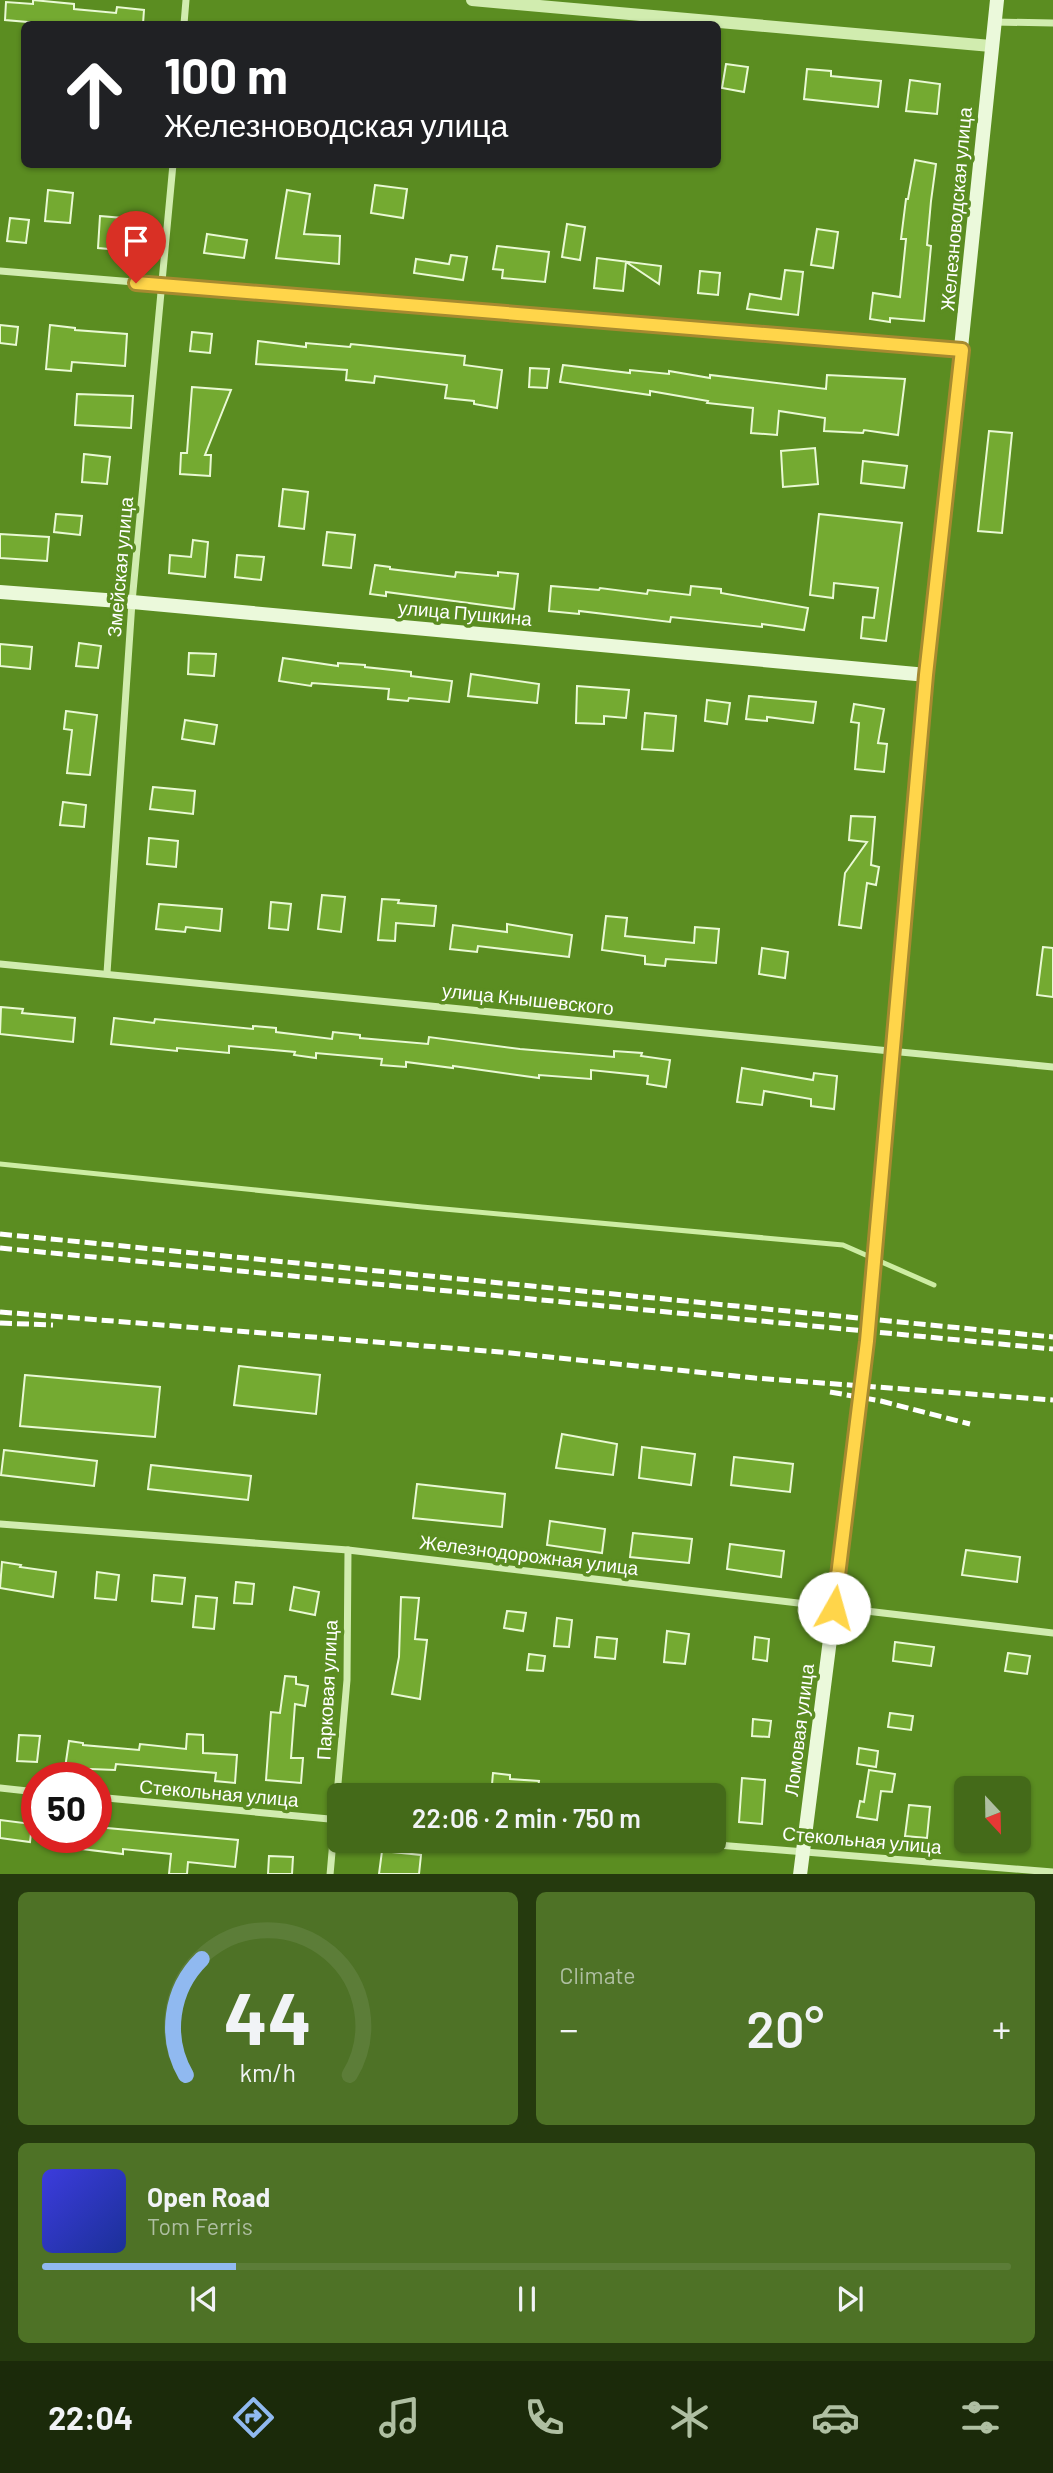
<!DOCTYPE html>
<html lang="en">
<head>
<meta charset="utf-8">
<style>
	:root { --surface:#446a19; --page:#4e7226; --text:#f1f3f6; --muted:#afbfa2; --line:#5c7d38; --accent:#90b9f0 }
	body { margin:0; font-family:Barlow,sans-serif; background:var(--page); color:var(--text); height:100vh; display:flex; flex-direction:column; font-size:26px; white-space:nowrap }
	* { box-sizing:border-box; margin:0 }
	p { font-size:23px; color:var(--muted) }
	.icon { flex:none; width:38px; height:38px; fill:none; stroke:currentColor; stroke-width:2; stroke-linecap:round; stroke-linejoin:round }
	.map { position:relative; height:1874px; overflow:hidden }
	.sheet { display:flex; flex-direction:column; gap:18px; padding:18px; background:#253a0e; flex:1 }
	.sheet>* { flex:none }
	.guide { position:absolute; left:21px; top:21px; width:700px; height:147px; border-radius:10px; box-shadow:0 2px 5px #0004; background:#202124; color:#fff; overflow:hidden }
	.needle { width:46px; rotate:158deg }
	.tools { position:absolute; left:954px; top:1776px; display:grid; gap:14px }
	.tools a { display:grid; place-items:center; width:77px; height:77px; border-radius:10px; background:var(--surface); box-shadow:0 2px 5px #0004; font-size:35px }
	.speed { position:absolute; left:21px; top:1762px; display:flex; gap:14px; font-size:35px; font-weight:700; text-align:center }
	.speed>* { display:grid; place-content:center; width:91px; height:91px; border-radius:50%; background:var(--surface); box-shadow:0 2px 5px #0004; line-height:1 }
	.speed .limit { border:10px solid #d22; background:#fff; color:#111 }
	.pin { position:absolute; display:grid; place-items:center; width:60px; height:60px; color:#fff; margin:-72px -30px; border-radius:50% 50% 50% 0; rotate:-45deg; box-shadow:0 0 7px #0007 }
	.pin .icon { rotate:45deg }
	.me { position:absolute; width:77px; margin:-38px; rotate:7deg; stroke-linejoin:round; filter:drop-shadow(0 0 5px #0008) }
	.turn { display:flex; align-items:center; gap:24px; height:147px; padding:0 28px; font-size:32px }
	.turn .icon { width:91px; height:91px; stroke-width:2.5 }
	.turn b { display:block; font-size:49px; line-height:60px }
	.big { font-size:52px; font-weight:600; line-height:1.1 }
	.sheet .tile { flex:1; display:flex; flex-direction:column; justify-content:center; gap:10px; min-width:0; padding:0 24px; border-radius:10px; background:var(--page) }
	.sheet .dial { align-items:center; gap:0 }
	.dial svg { height:182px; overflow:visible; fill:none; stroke:var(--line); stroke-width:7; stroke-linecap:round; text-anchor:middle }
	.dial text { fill:var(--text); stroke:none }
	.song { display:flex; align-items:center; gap:21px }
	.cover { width:84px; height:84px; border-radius:10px; background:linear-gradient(135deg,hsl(240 70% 55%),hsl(230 70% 35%)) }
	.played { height:7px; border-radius:4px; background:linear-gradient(90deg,var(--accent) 20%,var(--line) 20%) }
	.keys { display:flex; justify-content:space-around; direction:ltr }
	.heat { display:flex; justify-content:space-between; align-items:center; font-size:38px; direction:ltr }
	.sheet .tiles { flex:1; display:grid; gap:18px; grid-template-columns:1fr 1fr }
	.tile:last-child { grid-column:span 2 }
	.trip { position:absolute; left:327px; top:1783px; width:399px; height:70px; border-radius:10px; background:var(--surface); box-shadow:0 2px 5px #0004; font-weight:600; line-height:70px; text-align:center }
	.tab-bar { display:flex; height:112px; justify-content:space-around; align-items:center; background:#1b2a0a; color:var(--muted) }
	.tab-bar .icon { width:49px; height:49px }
	.tab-bar .active { color:var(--accent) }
	.tab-bar b { font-size:32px; color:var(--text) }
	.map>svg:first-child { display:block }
</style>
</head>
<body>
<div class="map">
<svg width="1053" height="1875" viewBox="0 0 1053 1875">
	<rect width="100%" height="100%" fill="#5b8d21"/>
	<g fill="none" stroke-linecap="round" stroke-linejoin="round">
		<path stroke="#cdeda3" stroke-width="5" d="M0,1164L422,1207L843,1245L934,1285"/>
	</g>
	<g fill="#74aa31" stroke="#e9f9d4" stroke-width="2">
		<path d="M33,0L74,4V9L116,13L117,7L144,10L143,24H51L5,20L6,2L33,4Z"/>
		<path d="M726,64L748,67L744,92L722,88Z"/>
		<path d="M807,69L831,71V76L881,81L878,107L804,99Z"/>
		<path d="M910,80L940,84L937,114L906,111Z"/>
		<path d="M915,160L936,164L931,201L927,245L931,246L924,321L890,318V322L870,319L873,293L900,297L906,239H901L906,199H908Z"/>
		<path d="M375,185L407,189L403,218L371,213Z"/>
		<path d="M48,190L73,193L70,223L45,221Z"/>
		<path d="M287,190L310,194L304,234L340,236L339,264L276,258Z"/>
		<path d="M100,216L123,218L120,250L98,248Z"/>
		<path d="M10,218L29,220L26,243L7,241Z"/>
		<path d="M567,224L585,227L580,260L562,257Z"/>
		<path d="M817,229L838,232L833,268L811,265Z"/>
		<path d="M207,234L247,240L244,258L204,253Z"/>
		<path d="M497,246L549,252L545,282L502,278L503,270L493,269Z"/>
		<path d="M451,255L467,257L463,280L414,273L416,259L449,264Z"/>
		<path d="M597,258L661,266L659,284L626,262L623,291L594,288Z"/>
		<path d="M785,270L803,272L798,315L747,309L750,294L781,299Z"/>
		<path d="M700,271L720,273L718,295L698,293Z"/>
		<path d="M0,325L18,327L16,345L0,343Z"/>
		<path d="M50,325L75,328V330L127,334L125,366L72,362L71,371L46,369Z"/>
		<path d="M192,332L212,334L210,353L190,351Z"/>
		<path d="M258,341L306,347V343L350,347L351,344L465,356L464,365L502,370L497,408L474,404V401L445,398L447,385L375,376L374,383L346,380L347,370L256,364Z"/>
		<path d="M563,365L630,373V370L669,374V371L710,378V375L826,389L827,375L905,379L898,435L864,430L863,433L824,431L825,418L779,411L777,435L751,433L753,408L707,403L708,401L650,391V395L560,382Z"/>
		<path d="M530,368L549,369L547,388L529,387Z"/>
		<path d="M192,387L231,390L205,455H211L210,476L180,474L181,453H187Z"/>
		<path d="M77,394L133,396L131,428L75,425Z"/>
		<path d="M989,431L1012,433L1002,533L978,531Z"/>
		<path d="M815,448L818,484L783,487L781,451Z"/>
		<path d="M84,454L110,457L107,484L82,482Z"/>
		<path d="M863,461L907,466L904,488L861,483Z"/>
		<path d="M283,489L308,492L304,529L279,526Z"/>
		<path d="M56,514L82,516L80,535L54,532Z"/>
		<path d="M819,514L902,523L886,641L861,638L863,617L874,618L878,588L834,583L833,598L810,595Z"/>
		<path d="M327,532L355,535L351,568L323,565Z"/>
		<path d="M0,534L49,537L47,561L0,558Z"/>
		<path d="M193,540L208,542L205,577L169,573L170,555L191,557Z"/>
		<path d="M237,555L264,557L261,580L235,577Z"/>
		<path d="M375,565L390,567V569L455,577L456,572L498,576V572L518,574L514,609L386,592V596L370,594Z"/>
		<path d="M551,586L599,590L600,588L647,594L648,590L690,595L691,586L721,589V593L808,608L804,630L762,624V627L671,617L670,622L579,611V614L549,611Z"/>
		<path d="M79,643L101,646L98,668L76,666Z"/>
		<path d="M0,644L32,647L30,669L0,666Z"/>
		<path d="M189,653L216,654L214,676L188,674Z"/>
		<path d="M283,658L338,666V663L365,665V667L411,672V676L452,681L449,702L409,698L408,701L388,699L389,689L312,683L311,686L279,681Z"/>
		<path d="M471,674L539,684L537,703L468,696Z"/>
		<path d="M577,686L629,690L626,718L604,716V724L576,723Z"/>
		<path d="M749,696L816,702L813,723L767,717V721L746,719Z"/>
		<path d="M707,700L730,703L727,724L705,721Z"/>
		<path d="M854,704L884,709L878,743L887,744L884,772L855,769L859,723L851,722Z"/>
		<path d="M66,711L97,715L90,775L67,773L72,730L64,729Z"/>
		<path d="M645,713L676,716L673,751L642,749Z"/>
		<path d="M185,720L217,725L214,744L182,739Z"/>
		<path d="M153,787L195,791L193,814L150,809Z"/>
		<path d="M63,802L86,805L84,827L60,825Z"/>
		<path d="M851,816L875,817L871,865L879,867L876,885L867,883L861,928L839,925L845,873L867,842L849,840Z"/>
		<path d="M149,838L178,841L176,867L147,864Z"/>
		<path d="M322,895L345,897L341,932L318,929Z"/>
		<path d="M382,899L399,900L398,903L436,906L434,926L396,923L395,941L378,940Z"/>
		<path d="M271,902L291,904L288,930L269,928Z"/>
		<path d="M159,904L222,909L220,931L186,927L185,932L156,929Z"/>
		<path d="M606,916L627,918L625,936L694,943L695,927L719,929L716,963L666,959L665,966L645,964V956L602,950Z"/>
		<path d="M507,924L572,935L569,957L478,946L477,952L450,949L453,925L507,932Z"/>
		<path d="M1043,947L1053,948V997L1037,995Z"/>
		<path d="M762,948L788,952L785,978L759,974Z"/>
		<path d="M1,1007L23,1009L22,1013L75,1018L73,1042L0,1034Z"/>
		<path d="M114,1018L154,1023L155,1019L253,1029V1026L276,1028V1032L332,1039L333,1032L360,1035V1038L428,1044L429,1037L520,1049L614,1057V1051L642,1053L641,1056L670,1060L666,1087L647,1084L648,1076L591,1070V1079L539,1075V1078L453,1066V1068L406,1062V1067L381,1065L382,1059L316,1053V1058L294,1055L295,1052L229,1046V1053L177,1048V1051L111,1044Z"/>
		<path d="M742,1068L813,1080L814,1073L837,1076L834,1109L811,1106V1099L764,1091L762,1105L737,1102Z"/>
		<path d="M239,1366L320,1375L316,1414L234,1405Z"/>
		<path d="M25,1375L160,1387L155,1437L20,1426Z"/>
		<path d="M562,1434L617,1444L613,1475L556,1468Z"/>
		<path d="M642,1447L695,1454L691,1485L639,1478Z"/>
		<path d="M4,1450L97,1461L94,1486L1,1475Z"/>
		<path d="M734,1457L793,1464L790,1492L731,1485Z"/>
		<path d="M151,1465L251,1476L248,1500L148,1489Z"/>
		<path d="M417,1484L505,1494L502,1527L413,1518Z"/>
		<path d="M550,1521L605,1529L602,1553L547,1545Z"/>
		<path d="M633,1533L692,1539L689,1563L630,1557Z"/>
		<path d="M730,1544L784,1551L781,1577L727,1569Z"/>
		<path d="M966,1550L1020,1557L1017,1582L962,1575Z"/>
		<path d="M2,1562L21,1565L20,1567L56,1572L53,1597L0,1588Z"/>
		<path d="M97,1572L119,1575L116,1600L95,1598Z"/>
		<path d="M154,1575L185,1578L182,1604L152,1601Z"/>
		<path d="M236,1582L254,1584L252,1604L234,1603Z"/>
		<path d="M294,1587L319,1592L315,1615L290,1610Z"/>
		<path d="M196,1596L217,1598L214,1629L193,1627Z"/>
		<path d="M401,1597L419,1598L415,1639L427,1640L420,1699L392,1694L399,1657Z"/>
		<path d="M507,1611L526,1613L523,1631L504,1628Z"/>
		<path d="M557,1618L572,1620L569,1647L554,1646Z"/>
		<path d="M667,1631L689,1634L685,1664L664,1662Z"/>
		<path d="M597,1637L617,1639L615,1659L595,1657Z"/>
		<path d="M755,1637L769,1639L767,1661L753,1659Z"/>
		<path d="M895,1642L934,1647L931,1666L893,1661Z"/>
		<path d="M1008,1653L1030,1656L1027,1674L1005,1671Z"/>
		<path d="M529,1654L545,1656L543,1671L527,1670Z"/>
		<path d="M285,1676L296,1677V1684L308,1686L305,1706L295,1704L291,1758H303L301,1783L266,1780L271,1712L280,1713Z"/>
		<path d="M890,1713L913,1716L911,1730L888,1727Z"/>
		<path d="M753,1719L771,1721L769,1737L752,1736Z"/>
		<path d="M187,1734L203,1735V1753L237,1755L235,1783L215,1781L216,1773L116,1764L115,1770L65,1768L69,1741L83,1743V1745L139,1750L140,1744L186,1749Z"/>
		<path d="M19,1735L40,1736L37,1762L17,1761Z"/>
		<path d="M859,1748L878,1751L876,1767L857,1764Z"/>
		<path d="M869,1770L895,1774L892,1792L881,1791L877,1820L857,1817L860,1801L864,1802Z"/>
		<path d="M493,1773L510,1775V1779L539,1781L537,1796H491Z"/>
		<path d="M742,1778L765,1780L762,1824L739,1822Z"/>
		<path d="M909,1805L930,1807L927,1838L905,1836Z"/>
		<path d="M0,1820L32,1824L30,1842L0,1838Z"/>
		<path d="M96,1827L238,1840L235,1867L188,1862L187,1874H169L171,1854L123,1849V1854L66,1847V1838H96Z"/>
		<path d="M382,1851L421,1855L419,1874H379Z"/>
		<path d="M269,1856L293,1857L292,1874H268Z"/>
	</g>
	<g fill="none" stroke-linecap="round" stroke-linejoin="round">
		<g stroke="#d1ecaf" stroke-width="7">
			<path d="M994,22L1053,23"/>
			<path d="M184,24L186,0"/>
			<path d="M0,271L962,350"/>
			<path d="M0,964L1053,1067"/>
			<path d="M107,973L132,602L173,164"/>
			<path d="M0,1524L348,1550L1053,1633"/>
			<path d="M0,1788L37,1792"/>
			<path d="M96,1797L340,1820"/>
			<path d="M668,1841L1053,1872"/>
			<path d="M330,1875L347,1680L348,1550"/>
		</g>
		<path stroke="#d1ecaf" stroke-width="12" d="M472,0L991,46"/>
		<g stroke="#ebf9db" stroke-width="14">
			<path d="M0,592L132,602L927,675"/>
			<path d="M925,696L997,0"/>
		</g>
		<g stroke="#fff" stroke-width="5" stroke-dasharray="12 5" stroke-linecap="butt">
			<path d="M0,1234L1053,1337"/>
			<path d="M0,1248L1053,1349"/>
			<path d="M0,1312L500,1352L755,1378L1053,1400"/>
			<path d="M0,1323L53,1325"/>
			<path d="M830,1392L881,1401L970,1424"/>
		</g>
		<path stroke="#ebf9db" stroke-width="14" d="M800,1875L868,1341L925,696"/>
	</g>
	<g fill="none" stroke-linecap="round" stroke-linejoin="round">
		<g stroke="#a68a30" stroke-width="18">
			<path id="route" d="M136,283L962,350L926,675L867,1341L834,1608"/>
		</g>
		<use href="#route" stroke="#ffd54a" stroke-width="12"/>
	</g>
	<g text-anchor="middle" stroke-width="7" stroke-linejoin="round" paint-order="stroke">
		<g font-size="19" fill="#fff" stroke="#5b8d21">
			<text transform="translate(956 209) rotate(-85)" y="7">Железноводская улица</text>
			<text transform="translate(120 567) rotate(-85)" y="7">Змейская улица</text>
			<text transform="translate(465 613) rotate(5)" y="7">улица Пушкина</text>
			<text transform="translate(528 999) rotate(6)" y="7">улица Кнышевского</text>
			<text transform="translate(529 1555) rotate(7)" y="7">Железнодорожная улица</text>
			<text transform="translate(327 1690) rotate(-87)" y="7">Парковая улица</text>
			<text transform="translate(799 1730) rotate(-83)" y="7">Ломовая улица</text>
			<text transform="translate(219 1793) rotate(5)" y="7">Стекольная улица</text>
			<text transform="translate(862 1840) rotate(5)" y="7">Стекольная улица</text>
		</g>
	</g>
</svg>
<div class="tools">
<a><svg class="needle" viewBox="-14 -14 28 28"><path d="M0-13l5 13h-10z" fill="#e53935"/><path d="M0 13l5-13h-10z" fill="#afbfa2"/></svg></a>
</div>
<div class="speed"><div class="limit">50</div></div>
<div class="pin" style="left:136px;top:283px;background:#d93025"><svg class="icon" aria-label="arrive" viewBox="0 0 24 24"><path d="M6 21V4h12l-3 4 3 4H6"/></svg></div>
<svg class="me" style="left:834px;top:1608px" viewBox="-20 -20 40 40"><circle r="19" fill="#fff"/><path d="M0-13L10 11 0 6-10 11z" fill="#ffd54a"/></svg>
<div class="trip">22:06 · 2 min · 750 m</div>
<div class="guide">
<div class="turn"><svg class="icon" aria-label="ahead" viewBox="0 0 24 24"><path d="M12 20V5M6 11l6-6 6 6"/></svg><div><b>100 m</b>Железноводская улица</div></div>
</div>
</div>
<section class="sheet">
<div class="tiles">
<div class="tile dial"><svg viewBox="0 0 100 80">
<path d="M14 69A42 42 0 1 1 86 69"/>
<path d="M14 69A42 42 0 0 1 21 18" stroke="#90b9f0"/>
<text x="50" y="56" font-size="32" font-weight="700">44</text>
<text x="50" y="72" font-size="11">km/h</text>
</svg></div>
<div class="tile"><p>Climate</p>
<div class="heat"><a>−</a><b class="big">20°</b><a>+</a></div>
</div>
<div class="tile">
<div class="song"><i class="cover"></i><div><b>Open Road</b><p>Tom Ferris</p></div></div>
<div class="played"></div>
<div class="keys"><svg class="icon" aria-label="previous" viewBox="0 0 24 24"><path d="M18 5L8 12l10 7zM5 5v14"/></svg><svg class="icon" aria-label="pause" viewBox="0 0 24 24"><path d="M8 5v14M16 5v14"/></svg><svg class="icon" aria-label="next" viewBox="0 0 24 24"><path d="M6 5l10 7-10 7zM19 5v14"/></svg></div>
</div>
</div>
</section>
<nav class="tab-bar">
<b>22:04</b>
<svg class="icon active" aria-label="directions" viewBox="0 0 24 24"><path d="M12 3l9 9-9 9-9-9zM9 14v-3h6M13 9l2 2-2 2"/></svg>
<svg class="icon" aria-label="music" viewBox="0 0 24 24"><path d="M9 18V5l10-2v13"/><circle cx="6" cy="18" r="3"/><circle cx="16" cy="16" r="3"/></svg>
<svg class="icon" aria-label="phone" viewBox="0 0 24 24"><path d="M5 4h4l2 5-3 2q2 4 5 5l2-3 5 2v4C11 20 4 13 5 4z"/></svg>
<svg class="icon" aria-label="climate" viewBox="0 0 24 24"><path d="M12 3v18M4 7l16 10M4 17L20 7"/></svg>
<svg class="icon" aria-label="car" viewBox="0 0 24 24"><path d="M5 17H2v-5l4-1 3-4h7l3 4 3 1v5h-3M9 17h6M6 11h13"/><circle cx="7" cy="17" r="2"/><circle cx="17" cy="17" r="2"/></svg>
<svg class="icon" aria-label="filters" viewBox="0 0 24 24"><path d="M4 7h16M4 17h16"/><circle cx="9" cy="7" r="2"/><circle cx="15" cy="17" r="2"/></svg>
</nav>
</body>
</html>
